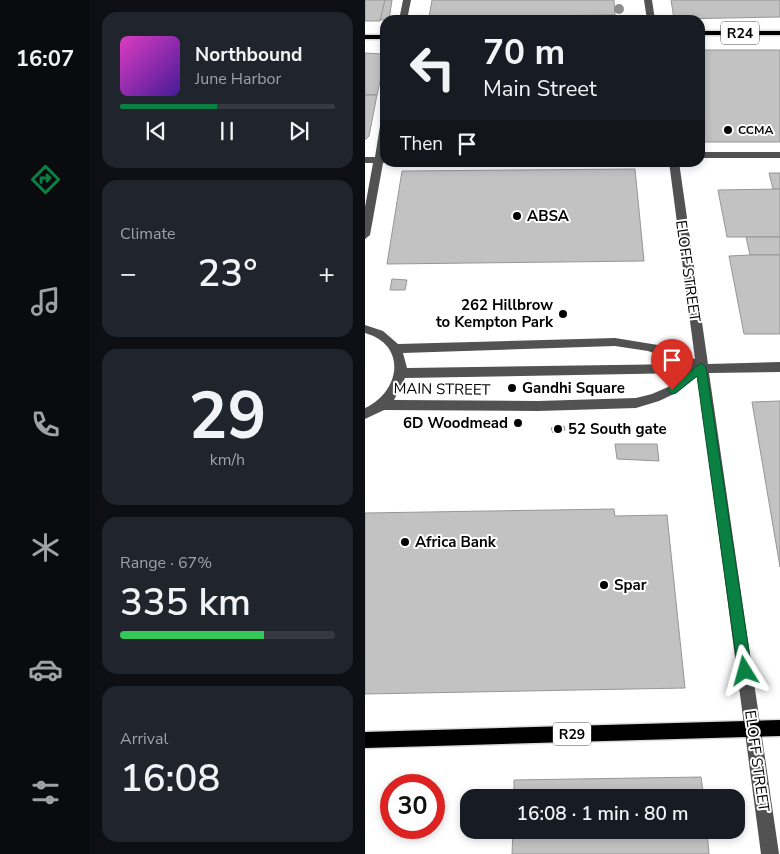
<!DOCTYPE html>
<html lang="en">
<head>
<meta charset="utf-8">
<style>
	:root { --surface:#171b24; --page:#20242c; --text:#f1f3f6; --muted:#9ea1a6; --line:#363941; --accent:#0b8043 }
	body { margin:0; font-family:"Nunito Sans",sans-serif; background:var(--page); color:var(--text); height:100vh; display:flex; flex-direction:column; font-size:19px; white-space:nowrap }
	* { box-sizing:border-box; margin:0 }
	p { font-size:16px; color:var(--muted) }
	.icon { flex:none; width:28px; height:28px; fill:none; stroke:currentColor; stroke-width:2; stroke-linecap:round; stroke-linejoin:round }
	.map { position:relative; flex:1; overflow:hidden }
	.panel { display:flex; flex-direction:column; gap:12px; padding:12px; background:#0d0f14; width:275px }
	.panel>* { flex:none }
	.banner { position:absolute; left:15px; top:15px; width:325px; height:152px; border-radius:15px; box-shadow:0 2px 8px #0003; background:#171b24; color:var(--text); overflow:hidden }
	.speed { position:absolute; left:15px; top:774px; display:flex; gap:10px; font-size:25px; font-weight:700; text-align:center }
	.speed>* { display:grid; place-content:center; width:65px; height:65px; border-radius:50%; background:var(--surface); box-shadow:0 2px 8px #0003; line-height:1 }
	.speed .limit { border:8px solid #d22; background:#fff; color:#111 }
	.pin { position:absolute; display:grid; place-items:center; width:42px; height:42px; color:#fff; margin:-51px -21px; border-radius:50% 50% 50% 0; rotate:-45deg; box-shadow:0 0 5px #0007 }
	.pin .icon { rotate:45deg }
	.me { position:absolute; width:55px; margin:-28px; rotate:352deg; stroke-linejoin:round; filter:drop-shadow(0 0 4px #0008) }
	.turn { display:flex; align-items:center; gap:18px; height:105px; padding:0 20px; font-size:22px }
	.turn .icon { width:65px; height:65px; stroke-width:2.5 }
	.turn b { display:block; font-size:35px; line-height:42px }
	.then { display:flex; align-items:center; height:48px; padding:0 20px; background:#0003; gap:10px; font-size:19px }
	.big { font-size:38px; font-weight:600; line-height:1.1 }
	.panel .tile { flex:1; display:flex; flex-direction:column; justify-content:center; gap:8px; min-width:0; padding:0 18px; border-radius:15px; background:var(--page) }
	.panel .dial { align-items:center; gap:0 }
	.dial b { font-size:65px; line-height:1 }
	.song { display:flex; align-items:center; gap:15px }
	.cover { width:60px; height:60px; border-radius:8px; background:linear-gradient(135deg,hsl(310 70% 55%),hsl(260 70% 35%)) }
	.played { height:5px; border-radius:2px; background:linear-gradient(90deg,var(--accent) 45%,var(--line) 45%) }
	.keys { display:flex; justify-content:space-around; direction:ltr }
	.heat { display:flex; justify-content:space-between; align-items:center; font-size:28px; direction:ltr }
	.charge { height:8px; border-radius:4px; background:linear-gradient(90deg,#34c759 67%,var(--line) 0) }
	.trip { position:absolute; left:95px; top:789px; width:285px; height:50px; border-radius:15px; background:var(--surface); box-shadow:0 2px 8px #0003; font-weight:600; line-height:50px; text-align:center }
	main { display:flex; flex:1; min-height:0 }
	.dock { display:flex; flex-direction:column; width:90px; justify-content:space-around; align-items:center; background:#090b0e; color:var(--muted) }
	.dock .icon { width:35px; height:35px }
	.dock .on { color:var(--accent) }
	.dock b { font-size:22px; color:var(--text) }
	.map>svg:first-child { display:block }
</style>
</head>
<body>
<main>
<nav class="dock">
<b>16:07</b>
<svg class="icon on" aria-label="directions" viewBox="0 0 24 24"><path d="M12 3l9 9-9 9-9-9zM9 14v-3h6M13 9l2 2-2 2"/></svg>
<svg class="icon" aria-label="music" viewBox="0 0 24 24"><path d="M9 18V5l10-2v13"/><circle cx="6" cy="18" r="3"/><circle cx="16" cy="16" r="3"/></svg>
<svg class="icon" aria-label="phone" viewBox="0 0 24 24"><path d="M5 4h4l2 5-3 2q2 4 5 5l2-3 5 2v4C11 20 4 13 5 4z"/></svg>
<svg class="icon" aria-label="climate" viewBox="0 0 24 24"><path d="M12 3v18M4 7l16 10M4 17L20 7"/></svg>
<svg class="icon" aria-label="car" viewBox="0 0 24 24"><path d="M5 17H2v-5l4-1 3-4h7l3 4 3 1v5h-3M9 17h6M6 11h13"/><circle cx="7" cy="17" r="2"/><circle cx="17" cy="17" r="2"/></svg>
<svg class="icon" aria-label="filters" viewBox="0 0 24 24"><path d="M4 7h16M4 17h16"/><circle cx="9" cy="7" r="2"/><circle cx="15" cy="17" r="2"/></svg>
</nav>
<section class="panel">
<div class="tile">
<div class="song"><i class="cover"></i><div><b>Northbound</b><p>June Harbor</p></div></div>
<div class="played"></div>
<div class="keys"><svg class="icon" aria-label="previous" viewBox="0 0 24 24"><path d="M18 5L8 12l10 7zM5 5v14"/></svg><svg class="icon" aria-label="pause" viewBox="0 0 24 24"><path d="M8 5v14M16 5v14"/></svg><svg class="icon" aria-label="next" viewBox="0 0 24 24"><path d="M6 5l10 7-10 7zM19 5v14"/></svg></div>
</div>
<div class="tile"><p>Climate</p>
<div class="heat"><a>−</a><b class="big">23°</b><a>+</a></div>
</div>
<div class="tile dial"><b>29</b><p>km/h</p></div>
<div class="tile"><p>Range · 67%</p><b class="big">335 km</b><div class="charge"></div></div>
<div class="tile"><p>Arrival</p><b class="big">16:08</b></div>
</section>
<div class="map">
<svg width="415" height="854" viewBox="0 0 415 854">
	<rect width="100%" height="100%" fill="#fff"/>
	<g fill="#c2c2c2" stroke="#969696">
		<path d="M0,0H27L24,20H0Z"/>
		<path d="M0,0H20L15,21H0Z"/>
		<path d="M67,0H249L250,15L64,17Z"/>
		<path d="M306,0H415V17L309,19Z"/>
		<rect x="335" y="50" width="80" height="92"/>
		<path d="M0,53L18,54L20,59L12,95H0Z"/>
		<path d="M0,95H12L4,136L0,140Z"/>
		<path d="M270,169L279,261L22,264L37,171Z"/>
		<path d="M404,173H415V189H408Z"/>
		<path d="M415,189V237H362L353,190Z"/>
		<path d="M381,237H415V255H385Z"/>
		<path d="M385,255H415V334H379L364,256Z"/>
		<path d="M27,279L42,280L40,290H25Z"/>
		<path d="M415,401V567L387,402Z"/>
		<path d="M199,426L200,430L188,433L186,428Z"/>
		<path d="M250,444H292L294,461L252,459Z"/>
		<path d="M249,509L250,516L302,515L320,688L0,694V513Z"/>
		<path d="M336,777L339,798H149V780Z"/>
		<path d="M148,830H342L344,854H147Z"/>
	</g>
	<g fill="none" stroke-linecap="round" stroke-linejoin="round">
		<g stroke="#dbdbdb" stroke-width="3">
			<g id="major">
				<rect x="335" y="31" width="80" height="4"/>
				<rect x="0" y="35" width="20" height="4"/>
				<path d="M415,720V736L0,748V732Z"/>
			</g>
		</g>
		<g fill="#525252" fill-rule="evenodd">
			<path d="M38,0H46L42,20H34Z"/>
			<path d="M279,0H287L290,20H282Z"/>
			<path d="M20,123L19,157L20,162H22L18,163L5,235L0,239V207L8,163H0V157H10L15,126Z"/>
			<rect x="335" y="152" width="80" height="6"/>
			<path d="M304,162H314L343,364L415,362V372L344,373L414,854H396L333,376L311,393L294,401L271,408L173,411L19,410L0,419V408C35,392 43,345 0,333V325L18,331L33,344L250,338L293,345L330,359ZM250,346L283,351L319,364L42,368L38,353ZM320,373L303,387L287,394L271,398L173,401L29,400L40,378Z"/>
		</g>
		<use href="#major" fill="#000" fill-rule="evenodd"/>
	</g>
	<circle fill="#8d8d8d" cx="254" cy="9" r="5"/>
	<path fill="#0b8043" stroke="#07532c" d="M336,363L341,367L387,671L385,676L380,678L375,676L373,671L332,376L311,393L307,394L302,390Z"/>
	<g fill="#000" stroke="#fff" stroke-width="2">
		<circle cx="363" cy="130" r="5"/>
		<circle cx="152" cy="216" r="5"/>
		<circle cx="198" cy="314" r="5"/>
		<circle cx="147" cy="388" r="5"/>
		<circle cx="153" cy="423" r="5"/>
		<circle cx="193" cy="429" r="5"/>
		<circle cx="40" cy="542" r="5"/>
		<circle cx="239" cy="585" r="5"/>
	</g>
	<g text-anchor="middle" stroke-width="4" stroke-linejoin="round" paint-order="stroke">
		<g font-size="12" font-weight="bold" fill="#000" stroke="#fff" text-anchor="start">
			<text x="373" y="134">CCMA</text>
		</g>
		<g fill="#fff" stroke="#4c4c4c" stroke-width="1">
			<rect x="356" y="21.5" width="38" height="23" rx="4"/>
			<rect x="188" y="722.5" width="38" height="23" rx="4"/>
		</g>
		<g font-size="14" font-weight="bold" fill="#000">
			<text x="375" y="38">R24</text>
			<text x="207" y="739">R29</text>
		</g>
		<g font-size="15" font-weight="bold" fill="#000" stroke="#fff" text-anchor="start">
			<text x="162" y="221">ABSA</text>
			<text x="188" y="310" text-anchor="end">262 Hillbrow<tspan x="188" dy="17">to Kempton Park</tspan></text>
			<text x="157" y="393">Gandhi Square</text>
			<text x="143" y="428" text-anchor="end">6D Woodmead</text>
			<text x="203" y="434">52 South gate</text>
			<text x="50" y="547">Africa Bank</text>
			<text x="249" y="590">Spar</text>
		</g>
		<g font-size="15" fill="#000" stroke="#fff">
			<text transform="translate(323 271) rotate(82)" y="5">ELOFF STREET</text>
			<text transform="translate(77 389) rotate(1)" y="5">MAIN STREET</text>
			<text transform="translate(392 761) rotate(82)" y="5">ELOFF STREET</text>
		</g>
	</g>
</svg>
<div class="speed"><div class="limit">30</div></div>
<div class="pin" style="left:307px;top:390px;background:#d93025"><svg class="icon" aria-label="arrive" viewBox="0 0 24 24"><path d="M6 21V4h12l-3 4 3 4H6"/></svg></div>
<svg class="me" style="left:380px;top:671px" viewBox="-20 -20 40 40"><path d="M0-17L14 15 0 8-14 15z" fill="#0b8043" stroke="#fff" stroke-width="4"/></svg>
<div class="trip">16:08 · 1 min · 80 m</div>
<div class="banner">
<div class="turn"><svg class="icon" aria-label="left" viewBox="0 0 24 24"><path d="M17 20v-9H6M10 6l-5 5 5 5"/></svg><div><b>70 m</b>Main Street</div></div>
<div class="then">Then<svg class="icon" aria-label="arrive" viewBox="0 0 24 24"><path d="M6 21V4h12l-3 4 3 4H6"/></svg></div>
</div>
</div>
</main>
</body>
</html>
